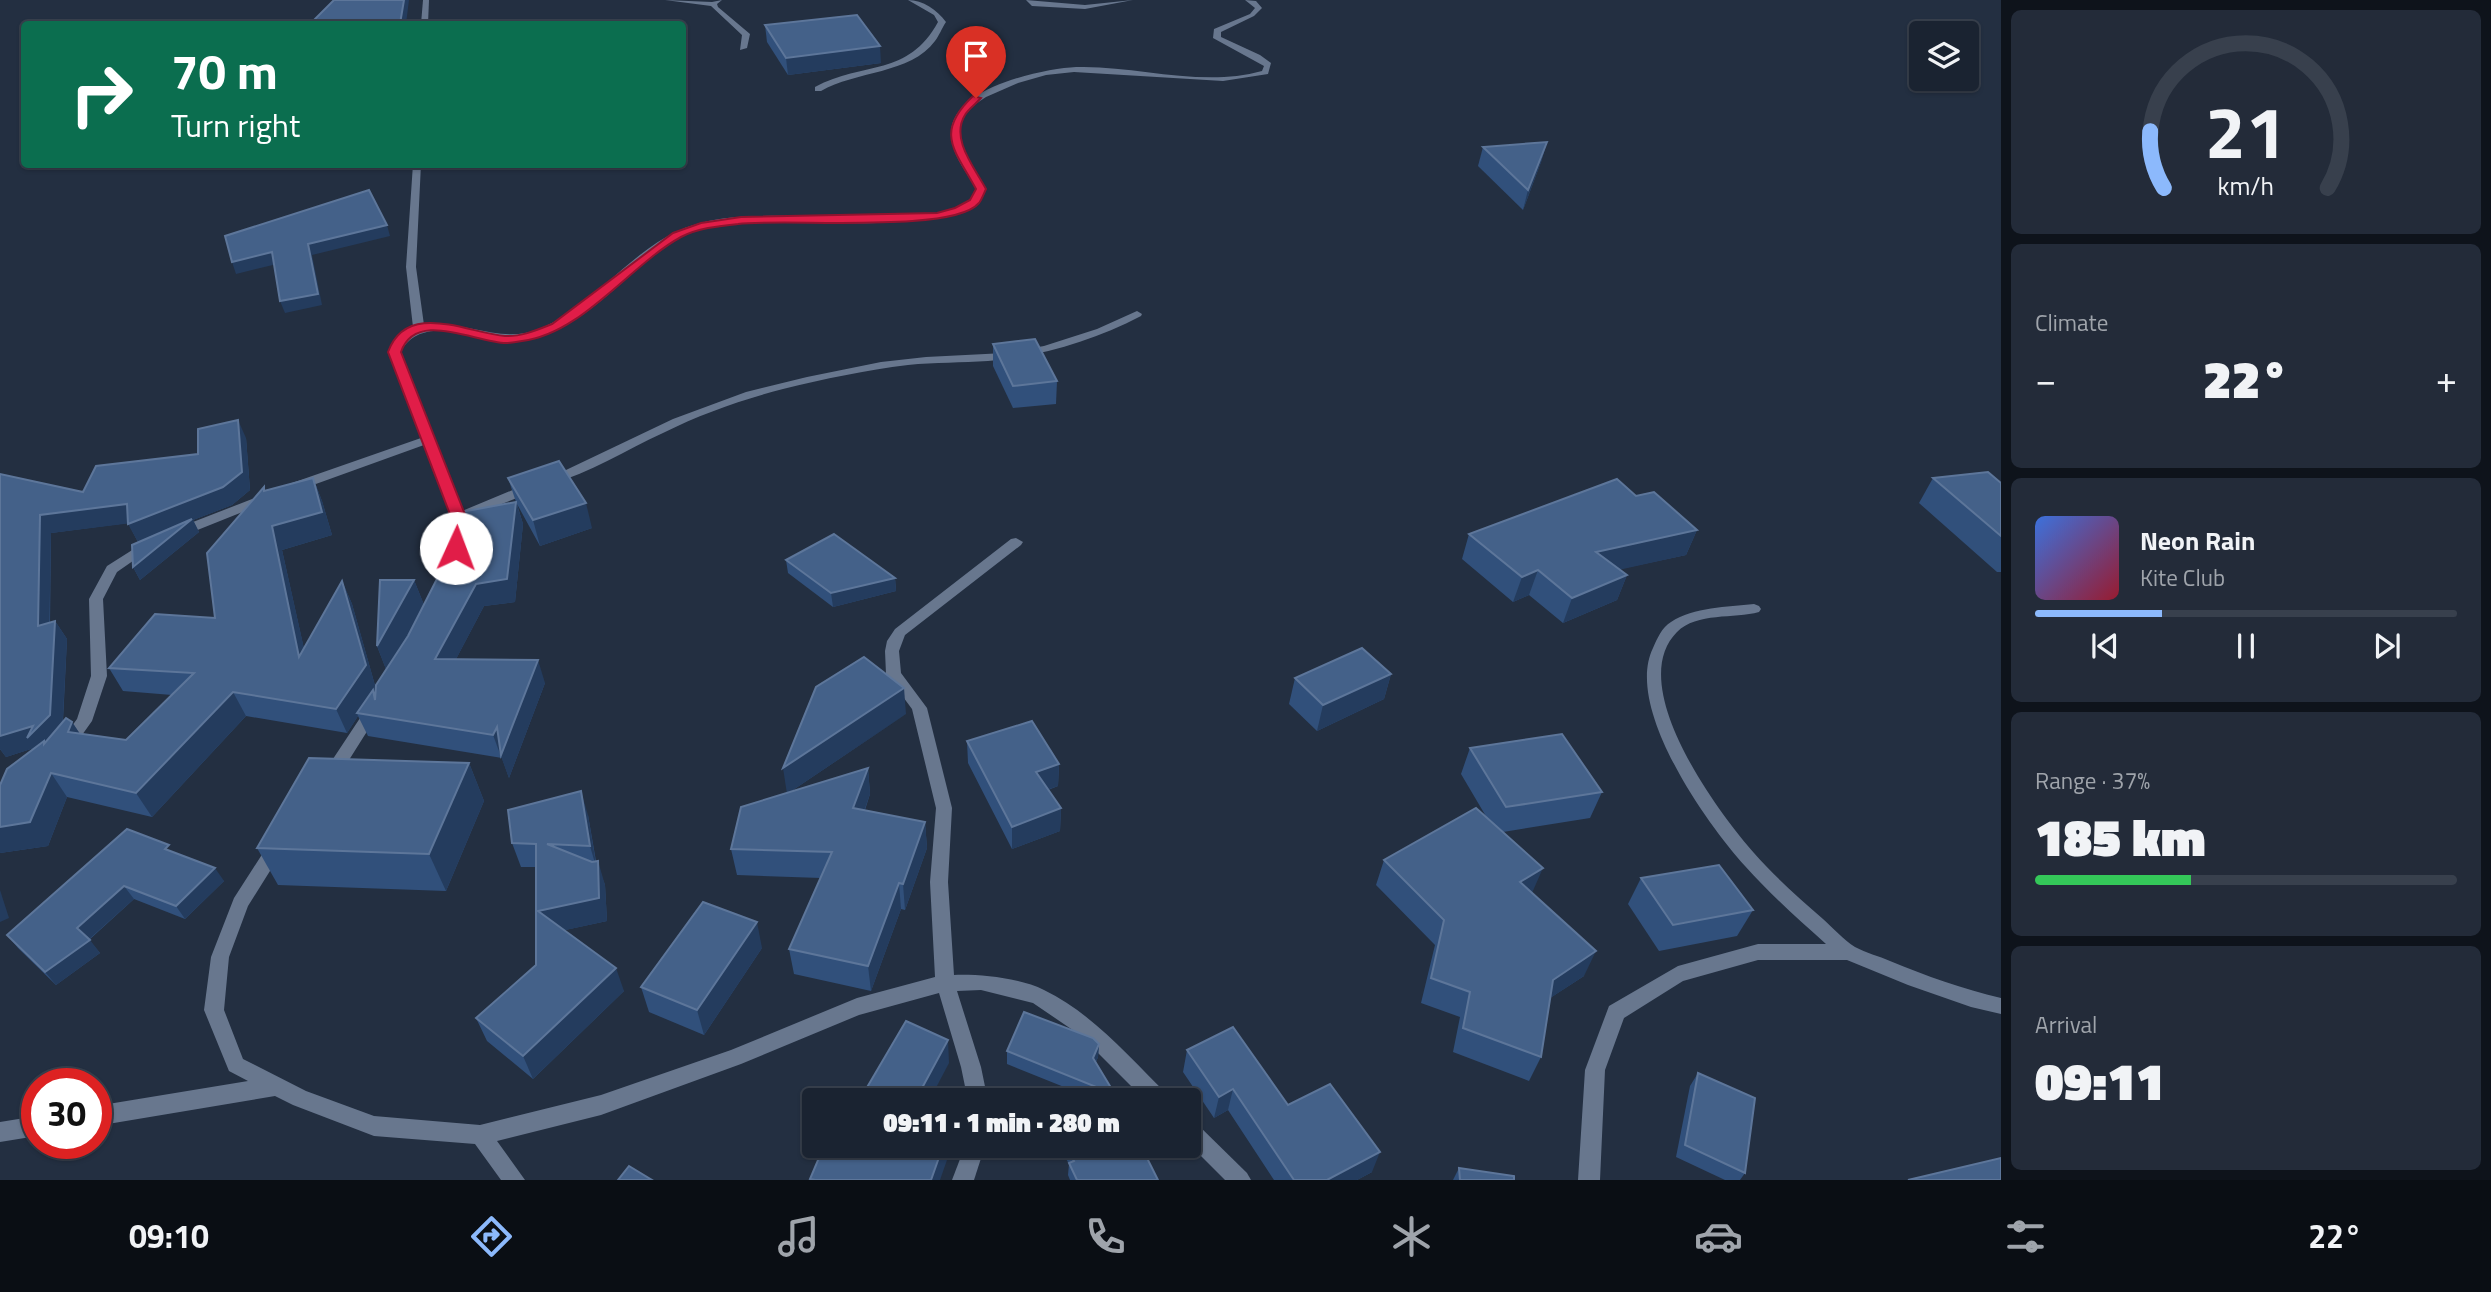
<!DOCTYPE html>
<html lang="en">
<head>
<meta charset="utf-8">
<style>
	:root { --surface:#1a2331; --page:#232b39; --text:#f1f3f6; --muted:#9fa4ab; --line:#38404d; --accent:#8cb9fc }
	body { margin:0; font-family:"Titillium Web",sans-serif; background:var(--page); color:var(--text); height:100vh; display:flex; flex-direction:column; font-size:26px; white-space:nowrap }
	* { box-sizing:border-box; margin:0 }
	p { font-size:23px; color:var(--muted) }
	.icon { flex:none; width:38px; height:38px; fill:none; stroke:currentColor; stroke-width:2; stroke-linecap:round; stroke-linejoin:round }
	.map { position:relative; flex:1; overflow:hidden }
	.sheet { display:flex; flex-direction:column; gap:10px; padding:10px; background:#0e131b; width:490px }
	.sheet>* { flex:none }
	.top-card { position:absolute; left:21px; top:21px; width:665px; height:147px; border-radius:7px; box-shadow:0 2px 5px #0004,0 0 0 2px var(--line); background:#0b6e4f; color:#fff; overflow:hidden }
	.tools { position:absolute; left:1909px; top:21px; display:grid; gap:14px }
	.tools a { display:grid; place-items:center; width:70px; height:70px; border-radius:7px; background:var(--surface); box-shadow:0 2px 5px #0004,0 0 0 2px var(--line); font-size:35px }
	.speed { position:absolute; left:21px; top:1068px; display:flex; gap:14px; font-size:35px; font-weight:700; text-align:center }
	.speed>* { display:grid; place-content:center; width:91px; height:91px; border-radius:50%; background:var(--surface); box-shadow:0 2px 5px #0004,0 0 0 2px var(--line); line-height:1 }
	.speed .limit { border:10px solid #d22; background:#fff; color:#111 }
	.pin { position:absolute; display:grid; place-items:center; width:60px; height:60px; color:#fff; margin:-72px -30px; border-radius:50% 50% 50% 0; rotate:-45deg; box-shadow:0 0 7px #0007 }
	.pin .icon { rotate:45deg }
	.me { position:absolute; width:77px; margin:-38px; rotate:2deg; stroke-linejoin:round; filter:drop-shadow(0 0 5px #0008) }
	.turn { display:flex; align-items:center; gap:24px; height:147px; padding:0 35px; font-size:32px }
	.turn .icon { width:91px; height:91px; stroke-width:2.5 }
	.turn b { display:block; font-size:49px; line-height:60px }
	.big { font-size:52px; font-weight:800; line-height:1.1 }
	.sheet .widget { flex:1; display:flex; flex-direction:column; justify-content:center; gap:10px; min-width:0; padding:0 24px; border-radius:10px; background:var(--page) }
	.sheet .dial { align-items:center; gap:0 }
	.dial svg { height:182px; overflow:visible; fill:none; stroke:var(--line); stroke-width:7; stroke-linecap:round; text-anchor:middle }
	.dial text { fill:var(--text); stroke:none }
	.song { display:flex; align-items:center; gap:21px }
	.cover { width:84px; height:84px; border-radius:10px; background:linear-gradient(135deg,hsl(220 70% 55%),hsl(350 70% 35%)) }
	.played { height:7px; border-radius:4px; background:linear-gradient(90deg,var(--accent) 30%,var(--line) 30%) }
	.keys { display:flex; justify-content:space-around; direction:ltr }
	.heat { display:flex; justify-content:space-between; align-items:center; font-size:38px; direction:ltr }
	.charge { height:10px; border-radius:5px; background:linear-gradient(90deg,#34c759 37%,var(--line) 0) }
	.trip { position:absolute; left:802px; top:1088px; width:399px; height:70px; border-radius:7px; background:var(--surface); box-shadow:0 2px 5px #0004,0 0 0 2px var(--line); font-weight:800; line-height:70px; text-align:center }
	.dock { display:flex; height:112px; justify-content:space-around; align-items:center; background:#0a0e14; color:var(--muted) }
	.dock .icon { width:49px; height:49px }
	.dock .on { color:var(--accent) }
	.dock b { font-size:32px; color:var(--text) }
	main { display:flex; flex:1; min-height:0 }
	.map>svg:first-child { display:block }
</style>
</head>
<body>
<main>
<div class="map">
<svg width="2001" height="1180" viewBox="0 0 2001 1180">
	<rect width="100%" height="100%" fill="#232f41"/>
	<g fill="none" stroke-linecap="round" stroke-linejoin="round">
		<g fill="#68778e" fill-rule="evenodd">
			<path d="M423,0H429L428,24H421Z"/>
			<path d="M665,0L712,2L722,0L717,4L718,7L750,34L747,48L740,50L742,35L711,6Z"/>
			<path d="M908,0C923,0 937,10 946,22C942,28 939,36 935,41C911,74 855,71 821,91H815V87C864,61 908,77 938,22L934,15Z"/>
			<path d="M1026,0L1085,5L1133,0L1085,9L1032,6Z"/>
			<path d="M1245,0L1256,1L1262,8L1254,16L1221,32V37L1260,55L1271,63L1268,74L1223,81L1074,72L1046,75L1018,83L986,97L974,105L965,115L960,127L962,148L986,189C984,193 982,200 978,203C945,235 778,218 727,224C711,226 695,229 681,237C626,268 584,336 517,341C478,345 426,309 400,352L462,511L527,484L532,483L538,487L537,490L464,519L463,548L448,589H438L436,586L449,548L451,517L424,445L302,489H292L291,486L292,483L421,438L388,352L399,335L413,327L406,267L413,164H421L416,267L424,325C463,319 501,345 539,329C593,307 626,255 678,231C697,222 720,218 740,217C788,214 837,218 884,217C907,216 932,216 953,209C965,205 972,200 976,189C968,174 955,159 952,142C940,90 1040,69 1076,67C1137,65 1201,88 1262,71L1264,66L1213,38L1214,29L1250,14L1255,8Z"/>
			<path d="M1137,311L1142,314L1141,316C1093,341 1042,356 988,361C962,363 935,362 908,365C866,370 824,379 783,389C741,400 701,414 663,433C626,450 590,473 551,484L545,480L673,419L746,392L807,377L881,362L926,357L1005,353L1044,346L1097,329Z"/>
			<path d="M265,494L271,498L270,501L185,535H175L173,532L175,529Z"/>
			<path d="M1016,538L1023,542L1021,545L905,635L899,651L901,673L927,708L952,808L948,882L954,975C980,974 1020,978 1044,990C1092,1013 1129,1057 1167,1094L1170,1101H1146L1080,1035L1033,1003L981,990L957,991L981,1067L988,1101H968L961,1067L939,993L859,1015L741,1064L601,1115L497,1141L525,1180H501L475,1144L374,1136L293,1105L275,1096L96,1126V1106L248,1081L229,1071L204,1010L211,957L234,898L270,842L276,840L282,842L285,847L248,906L229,957L224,1010L243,1059L306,1091L374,1116L480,1125L601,1095L731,1050L857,998L935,977L930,882L936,808L912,709L886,674L885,651L887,641L895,629L1011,539Z"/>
			<path d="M148,540L153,541L155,544L153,547L117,572L103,599L107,676L92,721L72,749H60L58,745L77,719L91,676L89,599L107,566Z"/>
			<path d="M1754,604L1759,606L1761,609L1759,612C1734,619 1697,612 1677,632C1624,685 1717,811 1754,853C1775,877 1799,898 1823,919C1833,928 1844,940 1855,947C1866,953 1879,956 1890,961C1926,976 1963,989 2001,998V1014L1971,1007L1908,985L1847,960H1758L1683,981L1624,1018L1605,1070L1600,1180H1578L1585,1070L1609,1006L1678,966L1758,944H1826C1798,919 1770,894 1745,866C1706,823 1624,707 1653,648C1657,639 1662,627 1671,622C1694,607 1727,607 1754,604Z"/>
			<path d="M373,704L378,706L381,710L378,714L337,779L331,781L325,779L323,775L325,771L368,706Z"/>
			<path d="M37,1116V1136L0,1142V1122Z"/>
			<path d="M1188,1119L1195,1122L1247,1173L1251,1180H1225L1188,1143Z"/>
			<path d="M965,1146H985L974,1180H952Z"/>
		</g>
	</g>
	<g fill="#31507b">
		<path d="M765,25L881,63L788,75L767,42Z"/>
		<path d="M1547,142L1541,162L1523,210L1478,166L1483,147Z"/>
		<path d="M993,344L1057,381L1056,404L1013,408L993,366Z"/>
		<path d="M246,438L250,490L232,505L193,520L199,532L140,580L133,567L138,542L128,523L51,533L50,623L55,621L67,639L63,721L72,722L80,734L126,740L172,695L123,691L109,668L215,618L265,491L313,478L322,501L332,535L282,550L304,649L342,581L352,604L376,689L386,669L377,646L414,580L424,605L401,647L461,567L516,502L508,478L592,528L540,546L517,504L523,524L515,602L484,606L456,659L545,683L509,778L502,758L368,736L358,716L347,733L246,716L152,817L67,797L48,846L0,853V785L34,748L6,757L0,749V474L83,492Z"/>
		<path d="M1933,478L2001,483V572H1997L1919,503Z"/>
		<path d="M1636,496L1697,530L1686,555L1620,569L1627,575L1617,600L1563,623L1529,595L1513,602L1462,559L1469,534Z"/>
		<path d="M786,560L895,578L896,591L833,607L788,573Z"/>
		<path d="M1391,674L1384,699L1317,731L1289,704L1295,678Z"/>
		<path d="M906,714L790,792L868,768L870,794L865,810L925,822L927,848L905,910L901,909L871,991L794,974L789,949L821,878L737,875L731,849L787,793Z"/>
		<path d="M967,741L1059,764L1058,786L1048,790L1061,808L1060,831L1012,849L968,763Z"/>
		<path d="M1470,748L1602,792L1590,818L1503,832L1532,893L1584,976L1550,998L1541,1057L1529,1081L1453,1052L1460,1017L1421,1003L1435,945L1376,885L1384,860L1487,818L1461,774Z"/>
		<path d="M469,763L484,801L446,891L278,885L257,848Z"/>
		<path d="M588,815L596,861L605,885L607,921L565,930L624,991L533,1079L487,1041L476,1018L536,965V867H521L512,843Z"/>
		<path d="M172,852L224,881L185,919L134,899L89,940L100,953L56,985L18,948L7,935Z"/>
		<path d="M1641,878L1753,910L1737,936L1659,951L1628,904Z"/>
		<path d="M762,948L704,1035L649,1012L641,987Z"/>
		<path d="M1099,1044L1098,1057L1096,1062L1119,1101L1079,1093L1007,1064V1051Z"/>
		<path d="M1187,1050L1372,1172L1357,1180H1274L1228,1110L1214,1118L1183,1072Z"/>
		<path d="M1698,1073L1745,1173L1740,1180H1725L1676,1157L1690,1086Z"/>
		<path d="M1059,1146H1141L1158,1180H1070L1068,1175L1069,1164Z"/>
		<path d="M1459,1168L1514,1180H1453Z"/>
	</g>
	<g fill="#243c5e">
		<path d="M404,0H409L406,24H400Z"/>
		<path d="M880,46L881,63L788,75L786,58Z"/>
		<path d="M1547,142L1541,162L1523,210L1528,190Z"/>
		<path d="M387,225L390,236L312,255L322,305L285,313L280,301L308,244Z"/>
		<path d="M272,252L277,264L236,274L232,262Z"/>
		<path d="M238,420L246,438L250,490L232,505L193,520L199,532L140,580L133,567L138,542L128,524L132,523L51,533L49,644L38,626L40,515L127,504L136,521Z"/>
		<path d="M313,478L322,501L332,535L282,550L311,680L299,657L272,526Z"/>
		<path d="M516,502L523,524L515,602L484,606L444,682L435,659L476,584Z"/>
		<path d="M586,503L592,528L540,546L533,520Z"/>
		<path d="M1697,530L1686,555L1587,577L1596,552Z"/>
		<path d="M1538,570L1529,595L1513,602L1522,577Z"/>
		<path d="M1627,575L1617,600L1563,623L1572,598Z"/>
		<path d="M895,578L896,591L833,607L831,593Z"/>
		<path d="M414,580L424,605L387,672L377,646Z"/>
		<path d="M342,581L352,604L376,689L374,693L384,718L357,713L358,716L347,733L336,709Z"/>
		<path d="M55,621L67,639L62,734L34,748L6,757L0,749V736L33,726Z"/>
		<path d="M538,660L545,683L509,778L493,735L497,727Z"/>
		<path d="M1391,674L1384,699L1317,731L1323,705Z"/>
		<path d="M904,688L906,714L787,794L783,768Z"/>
		<path d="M233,692L246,716L152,817L136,793Z"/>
		<path d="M72,722L88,746L68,732Z"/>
		<path d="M469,763L484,801L446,891L429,854Z"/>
		<path d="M1059,764L1058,786L1035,794L1036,772Z"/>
		<path d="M868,768L870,794L856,834L853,808Z"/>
		<path d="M51,773L67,797L48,846L0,853V827Z"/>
		<path d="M581,791L588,815L597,870L590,846Z"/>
		<path d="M1061,808L1060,831L1012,849V827Z"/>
		<path d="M925,822L927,848L905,910L903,884Z"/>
		<path d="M598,861L605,885L607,921L547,934L538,911Z"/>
		<path d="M215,868L224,881L185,919L176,906Z"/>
		<path d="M1543,868L1532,893L1520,882Z"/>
		<path d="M899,883L901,909L871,991L868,966Z"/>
		<path d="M124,886L134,899L87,941L77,928Z"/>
		<path d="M0,890L9,918L0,922Z"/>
		<path d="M757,922L762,948L704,1035L697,1010Z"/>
		<path d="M90,940L100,953L56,985L45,972Z"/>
		<path d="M1596,951L1584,976L1541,1004L1553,980Z"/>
		<path d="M616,968L624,991L533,1079L523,1056Z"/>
		<path d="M948,1040L949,1063L929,1101H915Z"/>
		<path d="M1099,1044L1098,1057L1092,1071L1093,1058Z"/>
		<path d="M1233,1089L1228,1110L1214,1118L1219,1097Z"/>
		<path d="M943,1146H946L947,1160L940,1180H931Z"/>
		<path d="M1380,1152L1372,1172L1357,1180H1327Z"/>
	</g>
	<g fill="#446189" stroke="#5d769a" stroke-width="2">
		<path d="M334,0H404L400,24H310Z"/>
		<path d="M857,15L880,46L786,58L765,25Z"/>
		<path d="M1547,142L1528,190L1483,147Z"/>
		<path d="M369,190L387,225L308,244L318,294L280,301L272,252L232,262L225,236Z"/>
		<path d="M1035,339L1057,381L1013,386L993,344Z"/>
		<path d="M238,420L242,472L223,487L128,524L127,504L40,515L38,626L55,621L50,715L27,738L33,726L0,736V474L83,492L96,466L198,454V429Z"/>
		<path d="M559,461L586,503L533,520L508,478Z"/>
		<path d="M1988,472L2001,483V536L1933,478Z"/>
		<path d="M313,478L322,512L272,526L299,657L342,581L366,665L336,709L233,692L136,793L51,773L30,822L0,827V785L7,769L44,741V744L66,718L72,722L68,732L126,740L194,673L109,668L155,614L215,618L207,553L264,487V491Z"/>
		<path d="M1617,479L1636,496L1654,492L1697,530L1596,552L1627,575L1572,598L1538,570L1522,577L1469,534Z"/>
		<path d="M516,502L507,579L476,584L435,659L538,660L501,755L497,727L493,735L357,713L373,690L375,700L376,685L408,636L442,569L461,567V512Z"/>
		<path d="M192,519L133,567L132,545Z"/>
		<path d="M834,534L895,578L831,593L786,560Z"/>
		<path d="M380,580H414L377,646Z"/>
		<path d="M1362,648L1391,674L1323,705L1295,678Z"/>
		<path d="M864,657L904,688L783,768L816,687Z"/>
		<path d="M1032,721L1059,764L1036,772L1061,808L1012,827L967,741Z"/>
		<path d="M1562,734L1602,792L1506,807L1470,748Z"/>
		<path d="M309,758L469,763L429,854L257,848Z"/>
		<path d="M868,768L853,808L925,822L903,884L899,883L868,966L789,949L832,852L731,849L741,807Z"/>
		<path d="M581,791L590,846L547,844L592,862L598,861L599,898L538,911L616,968L523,1056L476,1018L536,965V844L512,843L508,810Z"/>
		<path d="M1476,808L1543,868L1520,882L1596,951L1553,980L1541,1057L1463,1028L1470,992L1431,978L1444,920L1384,860Z"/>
		<path d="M127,829L169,845L165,849L215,868L176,906L124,886L77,928L90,940L45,972L7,935Z"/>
		<path d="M1719,865L1753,910L1673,925L1641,878Z"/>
		<path d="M703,902L757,922L697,1010L641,987Z"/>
		<path d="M1024,1012L1093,1038L1099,1044L1093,1058L1119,1101H1063L1094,1086L1007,1051Z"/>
		<path d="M906,1021L948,1040L915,1101H859Z"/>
		<path d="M1233,1027L1288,1105L1330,1084L1380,1152L1327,1180H1294L1233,1089L1219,1097L1187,1050Z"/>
		<path d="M1698,1073L1755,1098L1745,1173L1685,1145Z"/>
		<path d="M824,1146H943L931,1180H815L810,1179Z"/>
		<path d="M1066,1146H1141L1158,1180H1077L1069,1163L1074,1161Z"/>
		<path d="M2001,1158V1180H1908Z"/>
		<path d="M629,1166L652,1180H618Z"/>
		<path d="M1459,1168L1514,1176V1180H1460Z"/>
	</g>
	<path fill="#e11d48" stroke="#92132f" stroke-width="2" d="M973,96L981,98C976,104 968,109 965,115C950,139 975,168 986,189C984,193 982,199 979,203C953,234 784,218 738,224C719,226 698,228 681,237C630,265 582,334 522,341C517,342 511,343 506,343C476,343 416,309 401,352L466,517L463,548L461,551H450L448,548L451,517L388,352C407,300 468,333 505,336C521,337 537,330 552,324L673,233L701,223L741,217L937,213L955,208L970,200L976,189C955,150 934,133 973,96Z"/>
</svg>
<div class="tools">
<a><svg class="icon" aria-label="layers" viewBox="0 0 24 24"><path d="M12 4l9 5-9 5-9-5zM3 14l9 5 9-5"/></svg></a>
</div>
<div class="speed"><div class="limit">30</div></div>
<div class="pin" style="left:976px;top:98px;background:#d93025"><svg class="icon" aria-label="arrive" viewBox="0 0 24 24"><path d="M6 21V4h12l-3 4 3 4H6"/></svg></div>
<svg class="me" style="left:456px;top:548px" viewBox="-20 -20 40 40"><circle r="19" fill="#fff"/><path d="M0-13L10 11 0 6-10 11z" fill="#e11d48"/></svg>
<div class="trip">09:11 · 1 min · 280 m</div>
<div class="top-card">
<div class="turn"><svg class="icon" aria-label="right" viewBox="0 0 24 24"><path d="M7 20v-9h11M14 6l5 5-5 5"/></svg><div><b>70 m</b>Turn right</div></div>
</div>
</div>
<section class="sheet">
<div class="widget dial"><svg viewBox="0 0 100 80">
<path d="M14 69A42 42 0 1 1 86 69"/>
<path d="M14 69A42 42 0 0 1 8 44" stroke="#8cb9fc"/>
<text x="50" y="56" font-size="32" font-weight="700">21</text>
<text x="50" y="72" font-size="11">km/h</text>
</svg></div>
<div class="widget"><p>Climate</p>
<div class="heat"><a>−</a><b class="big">22°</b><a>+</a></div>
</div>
<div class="widget">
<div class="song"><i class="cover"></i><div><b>Neon Rain</b><p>Kite Club</p></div></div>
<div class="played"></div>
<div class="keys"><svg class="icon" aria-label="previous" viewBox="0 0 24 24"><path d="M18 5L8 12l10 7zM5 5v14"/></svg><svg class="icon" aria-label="pause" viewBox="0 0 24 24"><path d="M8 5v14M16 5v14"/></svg><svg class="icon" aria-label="next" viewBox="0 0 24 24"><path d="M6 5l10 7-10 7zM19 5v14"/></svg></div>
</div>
<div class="widget"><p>Range · 37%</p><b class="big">185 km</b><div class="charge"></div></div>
<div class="widget"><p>Arrival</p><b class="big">09:11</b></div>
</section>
</main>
<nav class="dock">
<b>09:10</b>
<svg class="icon on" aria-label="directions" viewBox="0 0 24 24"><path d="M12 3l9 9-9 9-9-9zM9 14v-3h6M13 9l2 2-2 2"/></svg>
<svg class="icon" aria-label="music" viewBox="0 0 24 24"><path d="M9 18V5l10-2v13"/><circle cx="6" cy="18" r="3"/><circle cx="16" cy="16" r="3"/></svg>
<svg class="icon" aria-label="phone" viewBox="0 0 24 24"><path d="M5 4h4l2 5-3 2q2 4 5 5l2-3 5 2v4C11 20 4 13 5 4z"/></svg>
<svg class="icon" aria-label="climate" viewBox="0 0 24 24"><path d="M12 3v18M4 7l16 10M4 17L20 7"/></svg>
<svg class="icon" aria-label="car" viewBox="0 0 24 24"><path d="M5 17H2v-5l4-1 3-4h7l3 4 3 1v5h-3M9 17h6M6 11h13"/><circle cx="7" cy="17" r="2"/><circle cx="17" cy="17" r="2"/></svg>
<svg class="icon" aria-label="filters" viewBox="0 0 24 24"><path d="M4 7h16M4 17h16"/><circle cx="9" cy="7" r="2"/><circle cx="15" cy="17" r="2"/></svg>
<b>22°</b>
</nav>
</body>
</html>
